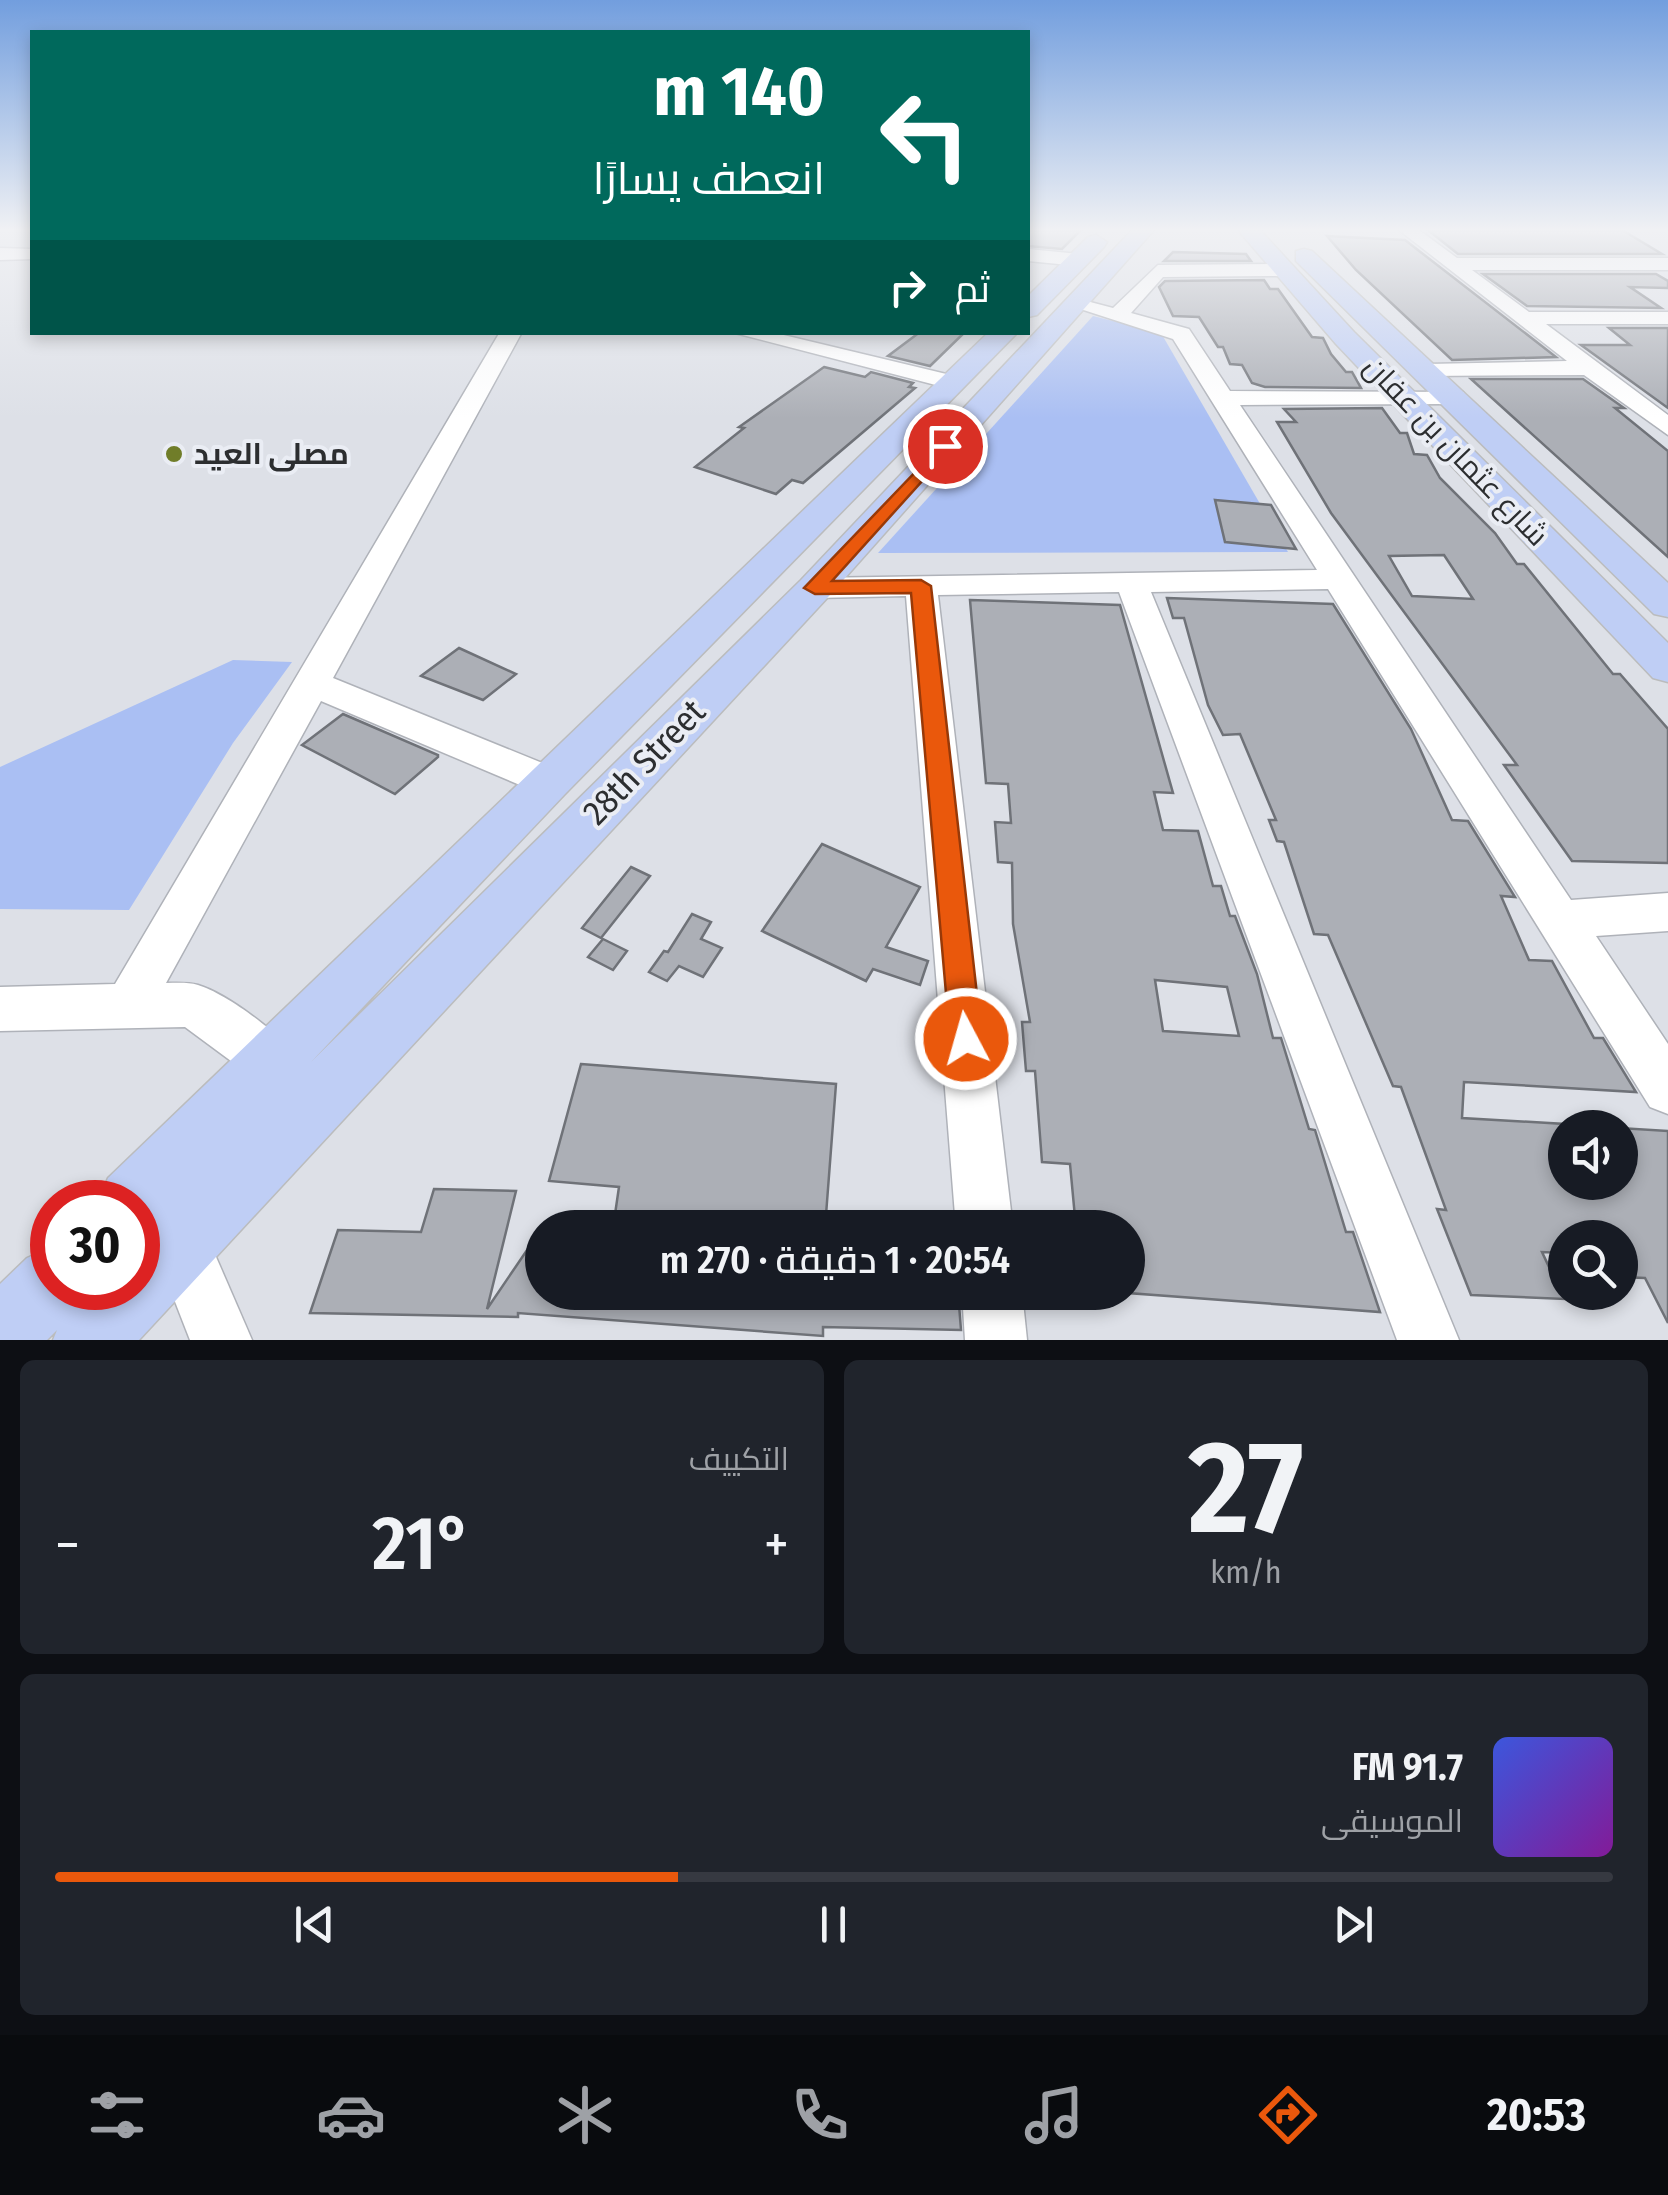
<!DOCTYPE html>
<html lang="ar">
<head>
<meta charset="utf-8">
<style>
	:root { --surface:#171b24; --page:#20242c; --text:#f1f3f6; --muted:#9ea1a6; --line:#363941; --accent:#ea580c }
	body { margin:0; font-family:"Fira Sans Condensed",Cairo,sans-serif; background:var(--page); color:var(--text); direction:rtl; height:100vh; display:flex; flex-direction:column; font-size:38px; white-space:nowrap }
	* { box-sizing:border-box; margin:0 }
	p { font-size:32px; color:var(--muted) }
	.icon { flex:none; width:55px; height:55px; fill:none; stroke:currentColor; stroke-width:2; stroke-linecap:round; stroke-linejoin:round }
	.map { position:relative; height:1340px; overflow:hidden; direction:ltr }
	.sheet { display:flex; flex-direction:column; gap:20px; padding:20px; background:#0d0f14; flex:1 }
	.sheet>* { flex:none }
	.top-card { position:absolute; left:30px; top:30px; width:1000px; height:305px; border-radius:0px; box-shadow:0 5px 15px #0003; direction:rtl; background:#00695c; color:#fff; overflow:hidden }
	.tools { position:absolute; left:1548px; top:1110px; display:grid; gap:20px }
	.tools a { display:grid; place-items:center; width:90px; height:90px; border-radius:50%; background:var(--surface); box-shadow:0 5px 15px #0003; font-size:50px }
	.speed { position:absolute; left:30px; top:1180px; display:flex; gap:20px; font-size:50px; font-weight:700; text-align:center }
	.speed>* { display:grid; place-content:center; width:130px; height:130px; border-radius:50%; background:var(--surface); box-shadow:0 5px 15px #0003; line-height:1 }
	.speed .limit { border:15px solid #d22; background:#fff; color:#111 }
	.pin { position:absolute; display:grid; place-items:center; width:85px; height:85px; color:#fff; margin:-42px; border:5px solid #fff; border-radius:50%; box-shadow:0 2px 10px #0007 }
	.me { position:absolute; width:110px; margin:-55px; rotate:354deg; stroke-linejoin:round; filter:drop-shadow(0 0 8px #0008) }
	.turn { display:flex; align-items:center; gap:35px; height:210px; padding:0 40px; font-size:45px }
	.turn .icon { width:130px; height:130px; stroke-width:2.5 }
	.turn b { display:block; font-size:70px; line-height:85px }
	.then { display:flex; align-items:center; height:95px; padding:0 40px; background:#0003; gap:20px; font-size:38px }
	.big { font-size:75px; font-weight:600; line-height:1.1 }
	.sheet .tile { flex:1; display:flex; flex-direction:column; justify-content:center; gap:15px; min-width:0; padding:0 35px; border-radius:15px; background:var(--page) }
	.sheet .dial { align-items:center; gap:0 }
	.dial b { font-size:130px; line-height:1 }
	.song { display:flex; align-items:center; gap:30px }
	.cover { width:120px; height:120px; border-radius:15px; background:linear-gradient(135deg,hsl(230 70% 55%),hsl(290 70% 35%)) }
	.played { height:10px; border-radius:5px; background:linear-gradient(90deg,var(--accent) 40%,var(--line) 40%) }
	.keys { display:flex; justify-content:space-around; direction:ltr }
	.heat { display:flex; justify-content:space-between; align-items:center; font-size:55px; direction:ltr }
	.sheet .tiles { flex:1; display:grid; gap:20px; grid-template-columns:1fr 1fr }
	.tile:last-child { grid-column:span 2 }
	.trip { position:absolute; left:525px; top:1210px; width:620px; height:100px; border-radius:50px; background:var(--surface); box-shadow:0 5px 15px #0003; font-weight:600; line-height:100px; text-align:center; direction:rtl }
	.dock { display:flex; height:160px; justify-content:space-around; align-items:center; background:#090b0e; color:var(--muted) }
	.dock .icon { width:70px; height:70px }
	.dock .on { color:var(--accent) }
	.dock b { font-size:45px; color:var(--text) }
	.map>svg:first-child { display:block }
</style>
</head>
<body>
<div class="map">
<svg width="1668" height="1340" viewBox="0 0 1668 1340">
	<rect width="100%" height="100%" fill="#dde0e7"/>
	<g fill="#aabff3">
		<path d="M1093,316L1161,333L1288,552L878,553Z"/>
		<path d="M233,660L292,662L233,743L129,910L0,909V767Z"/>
	</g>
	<g fill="#acafb6" stroke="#6f7278" stroke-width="2.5" fill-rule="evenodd">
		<path d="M1028,230H1081L1062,249L1028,246Z"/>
		<path d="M1428,230H1622L1662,254H1458Z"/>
		<path d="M1327,236L1405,240L1556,357L1452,360L1356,270Z"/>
		<path d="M1173,252L1246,254L1251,261H1164Z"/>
		<path d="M1483,274H1656L1668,281V288L1630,287L1661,308L1527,306Z"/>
		<path d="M1264,280L1270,289H1278L1312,337L1323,338L1331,354L1346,372H1352L1361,388L1265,387L1252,383L1242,365L1230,364L1223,347H1218L1199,317L1173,316L1159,287L1165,281Z"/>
		<path d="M1609,328H1668V408L1581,345H1630Z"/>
		<path d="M920,332H965L930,366L888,356Z"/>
		<path d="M824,367L865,377L871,372L913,383L909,387L915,388L803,483L792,480L776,494L695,467L744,428L739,427Z"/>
		<path d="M1471,379H1583L1624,408H1615L1668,451V557Z"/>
		<path d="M1382,408L1400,433H1407L1414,454L1427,455L1440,478L1495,533L1517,564H1524L1613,674H1620L1668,729V863L1572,861L1504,765H1517L1331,513L1277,422H1296L1284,409ZM1444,555L1473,599L1412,596L1389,556Z"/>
		<path d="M1215,500L1271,505L1296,549L1225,542Z"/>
		<path d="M1167,598L1333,604L1411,729L1452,820L1468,821L1515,897L1501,896L1529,960L1552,961L1594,1038H1603L1636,1092L1464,1082L1462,1118L1565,1124V1182H1620V1128L1668,1131V1323L1645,1278L1620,1277V1238H1565V1253L1542,1252L1564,1299L1471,1295L1437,1209L1446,1210L1401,1087L1393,1086L1328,935L1314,934L1284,842L1277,841L1269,820H1276L1240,734L1223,735L1208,705L1184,618H1173Z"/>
		<path d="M970,600L1120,605L1173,793L1154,792L1163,830L1198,831L1213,886H1221L1230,916H1235L1257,974L1273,1038H1281L1309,1129L1315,1130L1346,1232H1353L1380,1312L1128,1293V1228H1076L1070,1164L1042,1162L1035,1071H1026L1022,1022H1030L1013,924L1012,863L998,862L995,822L1011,823L1008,784L986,783ZM1155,980L1227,987L1239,1036L1163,1031Z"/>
		<path d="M459,648L516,674L483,700L421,676Z"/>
		<path d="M343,714L438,755V757L395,794L302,745Z"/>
		<path d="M822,844L920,887L886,947L928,961L920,985L873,969L866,981L762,931Z"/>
		<path d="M631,867L650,876L601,938L582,928Z"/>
		<path d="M692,914L711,922L701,939L722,948L703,977L679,966L667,981L649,972L664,951L668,952Z"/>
		<path d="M603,939L627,951L613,970L588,957Z"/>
		<path d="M581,1064L836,1084L825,1228H613L619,1187L549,1181Z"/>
		<path d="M434,1189L516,1191L487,1309L542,1228V1292H724L829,1300V1292H958L961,1330L823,1327V1336L518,1313V1317L310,1313L338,1230L421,1232Z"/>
	</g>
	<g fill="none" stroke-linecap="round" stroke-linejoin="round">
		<g stroke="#afb2b9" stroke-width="3">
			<g id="minor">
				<path d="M1399,230H1419L1457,258H1668V270H1472L1529,312H1668V324H1546L1668,415V435L1584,375L1420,376L1416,371L1428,364L1567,361Z"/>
				<path d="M0,248L32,249V259L0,260Z"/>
				<path d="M1028,249L1079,254L1088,260L1079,266L1028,261Z"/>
				<path d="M1158,265L1284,264L1294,270L1284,276L1163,277L1131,313L1189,329L1230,391L1463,392L1466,397L1454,404L1240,405L1571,900L1668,893V931L1596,936L1668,1044V1114L1650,1107L1328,589L1151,592L1459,1340H1397L1119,592L938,595L1013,1228H956L906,596L815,598L799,588L815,578L1317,570L1173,339L1065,304L1075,298L1113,308Z"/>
				<path d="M500,332H522L333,678L562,771L568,781L562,791L548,796L534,791L321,701L166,983C177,983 188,982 198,985C225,993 286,1036 297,1061L290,1078L272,1085L254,1078L185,1027L0,1031V987L115,984Z"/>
				<path d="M731,332H771L963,378L967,383L955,390Z"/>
				<path d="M180,1211L200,1220L252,1340H190L151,1240L160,1220Z"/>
				<path d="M962,1292H1022L1027,1340H965Z"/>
			</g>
		</g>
		<g stroke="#bbbcbd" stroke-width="3">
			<g id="major">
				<path d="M1132,230H1154L829,596L139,1340H53L57,1330L47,1340H0V1284L27,1258L52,1247V1288H86L85,1291L138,1288V1202H98L108,1178L989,332H1018L565,794L311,1062L801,580Z"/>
				<path d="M1238,230H1260L1354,332L1668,643V682L1653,678L1336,344Z"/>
				<path d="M1096,235L1107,242L1104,247L1037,315L1028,317V296L1088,237Z"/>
				<path d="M1304,249L1312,251L1668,583V617L1654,614L1296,261V251Z"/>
			</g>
		</g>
		<use href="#minor" fill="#fff" fill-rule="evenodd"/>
		<use href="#major" fill="#bfcef5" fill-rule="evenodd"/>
	</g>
	<linearGradient id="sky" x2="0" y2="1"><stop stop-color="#729ede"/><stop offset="0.55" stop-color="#f0f1f4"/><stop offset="1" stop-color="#f0f1f4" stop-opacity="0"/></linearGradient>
	<rect width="1668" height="418" fill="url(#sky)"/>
	<path fill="#ea580c" stroke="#983908" stroke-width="2.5" d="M945,441L951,442V449L832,581L921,580L931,586L982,1039L978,1050L966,1054L955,1050L950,1039L911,593L815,594L804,588Z"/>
	<circle fill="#707d29" stroke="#eaedf4" stroke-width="4" cx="174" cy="454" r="10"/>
	<g text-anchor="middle" stroke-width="8" stroke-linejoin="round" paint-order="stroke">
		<g font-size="30" fill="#2c2e30" stroke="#eaedf4">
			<text transform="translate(1456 451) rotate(46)" y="10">شارع عثمان بن عفان</text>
		</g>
		<g font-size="30" font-weight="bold" fill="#2c2e30" stroke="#eaedf4" text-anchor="start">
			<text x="194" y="464">مصلى العيد</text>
		</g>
		<g font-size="35" fill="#2c2e30" stroke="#eaedf4">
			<text transform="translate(644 762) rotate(-46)" y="12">28th Street</text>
		</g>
	</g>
</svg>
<div class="tools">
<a><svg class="icon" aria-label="sound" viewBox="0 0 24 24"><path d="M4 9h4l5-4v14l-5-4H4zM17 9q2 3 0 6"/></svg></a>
<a><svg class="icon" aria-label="search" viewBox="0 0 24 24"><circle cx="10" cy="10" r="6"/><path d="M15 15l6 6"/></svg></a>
</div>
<div class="speed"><div class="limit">30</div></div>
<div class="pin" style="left:945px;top:446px;background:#d93025"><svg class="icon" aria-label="arrive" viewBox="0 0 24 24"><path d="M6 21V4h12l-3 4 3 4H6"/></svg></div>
<svg class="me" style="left:966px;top:1039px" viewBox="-20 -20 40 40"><circle r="17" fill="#ea580c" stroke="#fff" stroke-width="3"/><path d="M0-11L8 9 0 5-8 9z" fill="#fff"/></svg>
<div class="trip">20:54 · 1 دقيقة · 270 m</div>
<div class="top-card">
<div class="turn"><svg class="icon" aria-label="left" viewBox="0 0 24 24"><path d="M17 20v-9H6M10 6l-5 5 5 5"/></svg><div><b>140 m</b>انعطف يسارًا</div></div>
<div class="then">ثم<svg class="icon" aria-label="right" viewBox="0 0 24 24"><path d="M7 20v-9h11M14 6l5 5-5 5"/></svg></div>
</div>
</div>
<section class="sheet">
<div class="tiles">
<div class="tile dial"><b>27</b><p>km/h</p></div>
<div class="tile"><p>التكييف</p>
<div class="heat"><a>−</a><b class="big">21°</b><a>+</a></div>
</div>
<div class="tile">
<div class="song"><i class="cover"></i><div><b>91.7 FM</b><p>الموسيقى</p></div></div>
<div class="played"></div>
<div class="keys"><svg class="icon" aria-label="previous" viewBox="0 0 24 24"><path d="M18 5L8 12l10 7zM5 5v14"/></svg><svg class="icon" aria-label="pause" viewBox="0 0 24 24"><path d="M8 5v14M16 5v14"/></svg><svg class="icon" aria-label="next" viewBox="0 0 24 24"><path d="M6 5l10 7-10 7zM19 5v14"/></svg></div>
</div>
</div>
</section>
<nav class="dock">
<b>20:53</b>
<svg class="icon on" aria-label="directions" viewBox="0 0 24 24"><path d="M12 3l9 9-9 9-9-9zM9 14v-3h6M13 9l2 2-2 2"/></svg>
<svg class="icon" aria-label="music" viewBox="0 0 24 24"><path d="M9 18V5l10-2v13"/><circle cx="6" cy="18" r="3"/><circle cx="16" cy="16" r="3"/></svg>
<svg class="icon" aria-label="phone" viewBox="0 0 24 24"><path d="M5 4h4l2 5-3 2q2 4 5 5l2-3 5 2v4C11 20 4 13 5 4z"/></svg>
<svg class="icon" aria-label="climate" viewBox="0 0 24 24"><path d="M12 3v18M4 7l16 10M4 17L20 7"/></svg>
<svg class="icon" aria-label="car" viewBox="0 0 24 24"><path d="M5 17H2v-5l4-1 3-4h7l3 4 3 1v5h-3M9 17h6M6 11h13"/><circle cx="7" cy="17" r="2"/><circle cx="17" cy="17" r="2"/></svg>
<svg class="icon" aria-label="filters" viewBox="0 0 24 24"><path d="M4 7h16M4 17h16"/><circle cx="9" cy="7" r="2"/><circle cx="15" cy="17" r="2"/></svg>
</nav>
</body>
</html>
